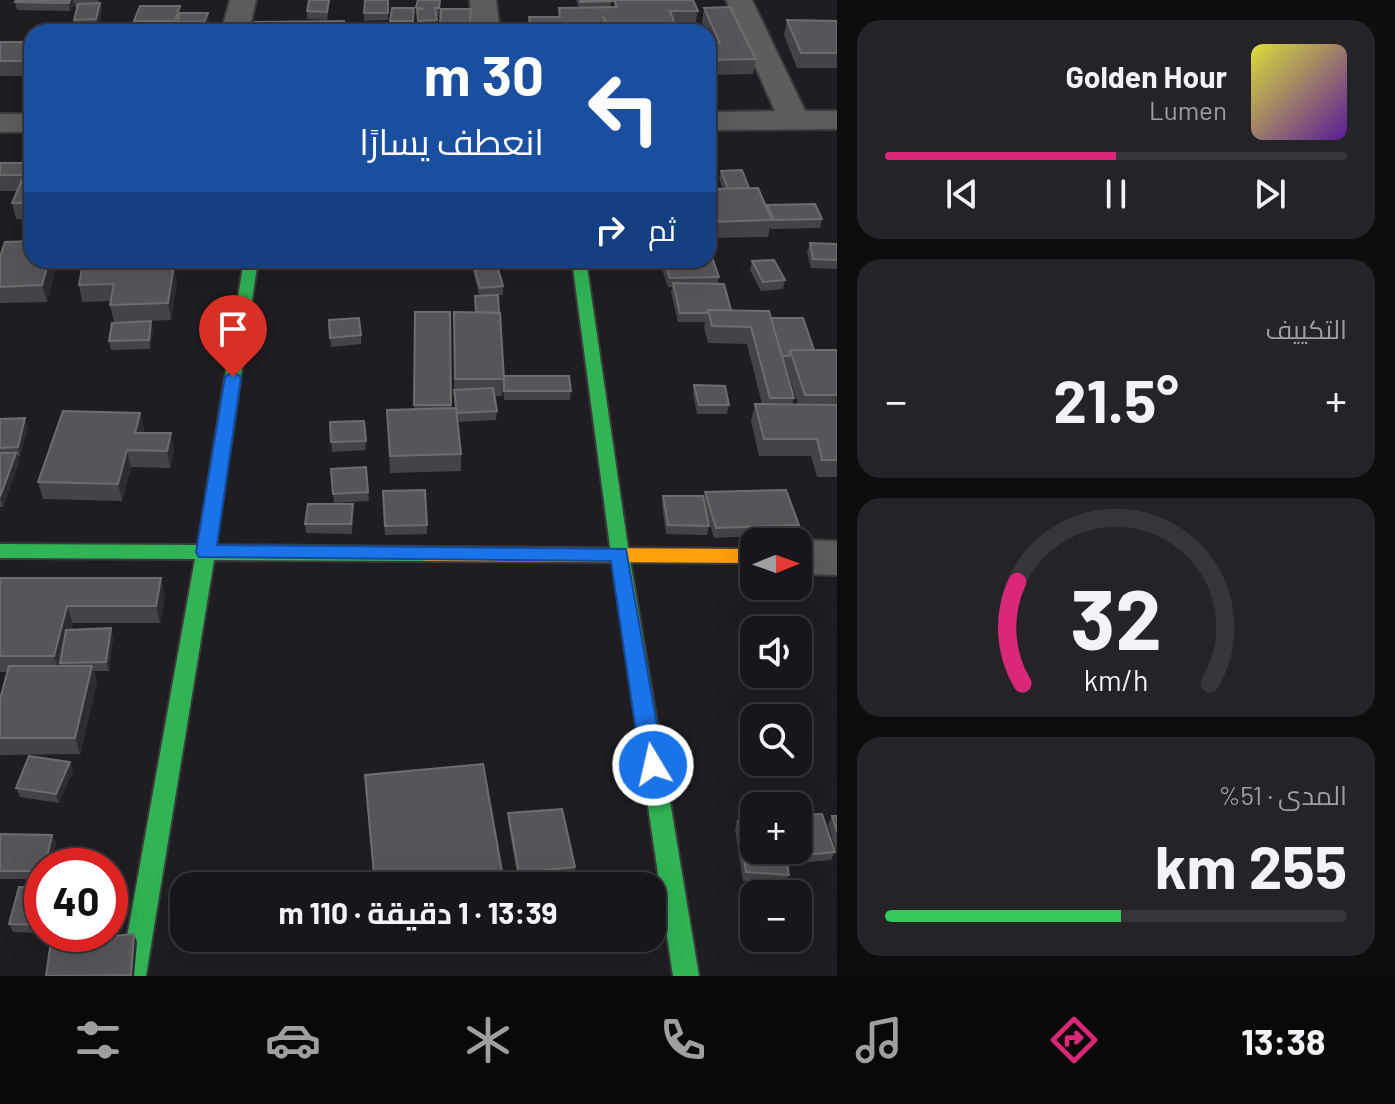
<!DOCTYPE html>
<html lang="ar">
<head>
<meta charset="utf-8">
<style>
	:root { --surface:#18161a; --page:#252327; --text:#f1f3f6; --muted:#9f9fa2; --line:#363539; --accent:#db2777 }
	body { margin:0; font-family:Barlow,Cairo,sans-serif; background:var(--page); color:var(--text); direction:rtl; height:100vh; display:flex; flex-direction:column; font-size:30px; white-space:nowrap }
	* { box-sizing:border-box; margin:0 }
	p { font-size:26px; color:var(--muted) }
	.icon { flex:none; width:44px; height:44px; fill:none; stroke:currentColor; stroke-width:2; stroke-linecap:round; stroke-linejoin:round }
	.map { position:relative; flex:1; overflow:hidden; direction:ltr }
	.panel { display:flex; flex-direction:column; gap:20px; padding:20px; background:#0d0c0e; width:558px }
	.panel>* { flex:none }
	.top-card { position:absolute; left:24px; top:24px; width:692px; height:244px; border-radius:24px; box-shadow:0 8px 32px #0002,0 0 0 2px var(--line); direction:rtl; background:#1a4fa0; color:#fff; overflow:hidden }
	.needle { width:52px; rotate:89deg }
	.tools { position:absolute; left:740px; top:528px; display:grid; gap:16px }
	.tools a { display:grid; place-items:center; width:72px; height:72px; border-radius:16px; background:var(--surface); box-shadow:0 8px 32px #0002,0 0 0 2px var(--line); font-size:40px }
	.speed { position:absolute; left:24px; top:848px; display:flex; gap:16px; font-size:40px; font-weight:700; text-align:center }
	.speed>* { display:grid; place-content:center; width:104px; height:104px; border-radius:50%; background:var(--surface); box-shadow:0 8px 32px #0002,0 0 0 2px var(--line); line-height:1 }
	.speed .limit { border:12px solid #d22; background:#fff; color:#111 }
	.pin { position:absolute; display:grid; place-items:center; width:68px; height:68px; color:#fff; margin:-82px -34px; border-radius:50% 50% 50% 0; rotate:-45deg; box-shadow:0 0 8px #0007 }
	.pin .icon { rotate:45deg }
	.me { position:absolute; width:88px; margin:-44px; rotate:351deg; stroke-linejoin:round; filter:drop-shadow(0 0 6px #0008) }
	.turn { display:flex; align-items:center; gap:28px; height:168px; padding:0 40px; font-size:36px }
	.turn .icon { width:104px; height:104px; stroke-width:2.5 }
	.turn b { display:block; font-size:56px; line-height:68px }
	.then { display:flex; align-items:center; height:76px; padding:0 40px; background:#0003; gap:16px; font-size:30px }
	.big { font-size:60px; font-weight:700; line-height:1.1 }
	.panel .widget { flex:1; display:flex; flex-direction:column; justify-content:center; gap:12px; min-width:0; padding:0 28px; border-radius:24px; background:var(--page) }
	.panel .dial { align-items:center; gap:0 }
	.dial svg { height:208px; overflow:visible; fill:none; stroke:var(--line); stroke-width:7; stroke-linecap:round; text-anchor:middle }
	.dial text { fill:var(--text); stroke:none }
	.song { display:flex; align-items:center; gap:24px }
	.cover { width:96px; height:96px; border-radius:12px; background:linear-gradient(135deg,hsl(60 70% 55%),hsl(270 70% 35%)) }
	.played { height:8px; border-radius:4px; background:linear-gradient(90deg,var(--accent) 50%,var(--line) 50%) }
	.keys { display:flex; justify-content:space-around; direction:ltr }
	.heat { display:flex; justify-content:space-between; align-items:center; font-size:44px; direction:ltr }
	.charge { height:12px; border-radius:6px; background:linear-gradient(90deg,#34c759 51%,var(--line) 0) }
	.trip { position:absolute; left:170px; top:872px; width:496px; height:80px; border-radius:24px; background:var(--surface); box-shadow:0 8px 32px #0002,0 0 0 2px var(--line); font-weight:700; line-height:80px; text-align:center; direction:rtl }
	.dock { display:flex; height:128px; justify-content:space-around; align-items:center; background:#0a090a; color:var(--muted) }
	.dock .icon { width:56px; height:56px }
	.dock .selected { color:var(--accent) }
	.dock b { font-size:36px; color:var(--text) }
	main { display:flex; flex:1; min-height:0 }
	.map>svg:first-child { display:block }
</style>
</head>
<body>
<main>
<section class="panel">
<div class="widget">
<div class="song"><i class="cover"></i><div><b>Golden Hour</b><p>Lumen</p></div></div>
<div class="played"></div>
<div class="keys"><svg class="icon" aria-label="previous" viewBox="0 0 24 24"><path d="M18 5L8 12l10 7zM5 5v14"/></svg><svg class="icon" aria-label="pause" viewBox="0 0 24 24"><path d="M8 5v14M16 5v14"/></svg><svg class="icon" aria-label="next" viewBox="0 0 24 24"><path d="M6 5l10 7-10 7zM19 5v14"/></svg></div>
</div>
<div class="widget"><p>التكييف</p>
<div class="heat"><a>−</a><b class="big">21.5°</b><a>+</a></div>
</div>
<div class="widget dial"><svg viewBox="0 0 100 80">
<path d="M14 69A42 42 0 1 1 86 69"/>
<path d="M14 69A42 42 0 0 1 12 30" stroke="#db2777"/>
<text x="50" y="56" font-size="32" font-weight="700">32</text>
<text x="50" y="72" font-size="11">km/h</text>
</svg></div>
<div class="widget"><p>المدى · 51%</p><b class="big">255 km</b><div class="charge"></div></div>
</section>
<div class="map">
<svg width="837" height="976" viewBox="0 0 837 976">
	<rect width="100%" height="100%" fill="#201d22"/>
	<g fill="none" stroke-linecap="round" stroke-linejoin="round">
		<g stroke="#3b393c" stroke-width="4">
			<g id="street">
				<path d="M230,0H256L249,32H221Z"/>
				<path d="M470,0H496L500,32H472Z"/>
				<path d="M726,0H752L805,111H837V129L708,130V112L775,111Z"/>
				<rect x="0" y="114" width="32" height="18"/>
				<path d="M798,540L837,541V575L798,574V542H790Z"/>
			</g>
		</g>
		<g stroke="#3b393c" stroke-width="4">
			<g id="fast">
				<path d="M244,260H258L216,545L426,547L433,549L435,554L433,559L426,561L214,560L146,976H120L195,559L0,558V544L198,545Z"/>
				<path d="M572,260H586L629,554L699,976H673L611,554Z"/>
			</g>
		</g>
		<g stroke="#3b393c" stroke-width="4">
			<path id="slow" d="M426,547L754,549V563L426,561L419,559L417,554L419,549Z"/>
		</g>
		<use href="#street" fill="#5d5c5e" fill-rule="evenodd"/>
		<use href="#fast" fill="#30b455" fill-rule="evenodd"/>
		<use href="#slow" fill="#ff9f0a" fill-rule="evenodd"/>
	</g>
	<g fill="#454347" fill-rule="evenodd">
		<path d="M16,0H99L97,3H100L102,10L98,27L75,28L74,20L77,7H75L74,4L70,11L17,10L15,2Z"/>
		<path d="M309,0H330L327,20L307,19V11Z"/>
		<path d="M388,0V20L364,21V13Z"/>
		<path d="M576,0H611V7H614V0L698,11L695,25H676L675,32H528L529,17H558L559,8H579Z"/>
		<path d="M416,7H440L439,16H436L437,28H418Z"/>
		<path d="M414,8L413,29H391L390,21Z"/>
		<path d="M704,8L756,59L753,74L708,75V43H711L708,37V32H706L702,22Z"/>
		<path d="M441,9H471L470,32L440,31Z"/>
		<path d="M181,13L209,21L205,30H178L177,26L176,29L136,28L134,21Z"/>
		<path d="M787,20L837,21V68H797L784,35Z"/>
		<rect x="0" y="42" width="32" height="34"/>
		<path d="M0,163H32V219H16L12,203L17,191H0Z"/>
		<path d="M721,171L749,188L766,208L767,205L822,219L820,228L771,229L770,227L768,237L708,238V189H723L719,179Z"/>
		<path d="M810,243L837,244V269L811,268L807,252Z"/>
		<path d="M0,257L32,260H58L47,302L0,303Z"/>
		<path d="M120,260L117,267L177,281L171,320L114,322L110,305L111,301L82,302L79,285L87,268Z"/>
		<path d="M659,260H708L719,277L718,284L731,310L771,318L814,350H837V477H817L811,456H759L751,421L755,404H762L747,344L708,343L704,327L705,322H678L671,292L672,287H668ZM785,365H786V367L798,404H792L794,398Z"/>
		<path d="M752,261L785,280L783,289L761,291L750,270Z"/>
		<path d="M473,263L503,286V295H498L503,378L571,391L570,400H504L503,386L502,396H494L497,411L496,420L458,422L461,454V471L390,473L388,427L414,409L415,312H450L451,408H455L454,400V312H475V296L479,295L473,271Z"/>
		<path d="M329,320L361,335V344L331,347Z"/>
		<path d="M153,330L150,349L111,350L109,341Z"/>
		<path d="M694,385L729,405L727,414H697L693,394Z"/>
		<path d="M140,413L144,430L143,433L174,450L170,468L131,467L122,501L43,499L38,482Z"/>
		<path d="M0,419L28,427L20,456L17,457L19,462L3,507H0Z"/>
		<path d="M364,421L366,450L332,452L330,422Z"/>
		<path d="M366,467L369,501L334,503L331,469Z"/>
		<path d="M383,492L427,525V534L385,535Z"/>
		<path d="M705,492L799,525L796,534L714,538L707,514L709,526L707,535L666,534L662,505L663,496L704,498Z"/>
		<path d="M353,514L352,534L306,533L305,524Z"/>
		<path d="M0,578L165,595L160,623H73L71,630L113,637L109,671H94L97,682L80,754L0,755V738L8,672H0Z"/>
		<path d="M70,762L73,771L59,803L20,797L16,788Z"/>
		<path d="M508,813L575,867L574,875L518,881L508,822Z"/>
		<path d="M832,816H837V853L828,825Z"/>
		<path d="M738,821L789,875L786,883L743,881L735,829Z"/>
		<path d="M0,834L52,835L56,843L51,866H42V879H0Z"/>
		<path d="M785,850H798L835,852L831,860L789,864Z"/>
		<path d="M503,877L502,886H374Z"/>
		<path d="M42,888V933L13,932L9,924Z"/>
	</g>
	<g fill="#2e2c30">
		<path d="M70,0H73L74,4L70,11L69,3Z"/>
		<path d="M100,3L102,10L98,27L96,19Z"/>
		<path d="M208,13L209,21L205,30L204,22Z"/>
		<path d="M49,260H58L47,302L42,285Z"/>
		<path d="M114,260H120L112,280L110,271Z"/>
		<path d="M174,265L177,281L171,320L168,303Z"/>
		<path d="M151,321L153,330L150,349L149,340Z"/>
		<path d="M140,413L144,430L139,450L135,433Z"/>
		<path d="M25,418L28,427L20,456L18,447Z"/>
		<path d="M171,433L174,450L170,468L167,451Z"/>
		<path d="M127,450L131,467L122,501L118,484Z"/>
		<path d="M16,453L19,462L3,507L0,497Z"/>
		<path d="M161,578L165,595L160,623L156,606Z"/>
		<path d="M67,606L73,623L62,663H60L61,666L59,672L54,656Z"/>
		<path d="M111,628L113,637L109,671L106,662Z"/>
		<path d="M92,666L97,682L80,754L75,738Z"/>
		<path d="M70,762L73,771L59,803L56,794Z"/>
		<path d="M52,835L56,843L51,866H45Z"/>
		<path d="M134,934L137,942L134,976H131Z"/>
	</g>
	<g fill="#575559" stroke="#6f6c70" stroke-width="2">
		<path d="M16,0H70L69,3L15,2Z"/>
		<path d="M309,0H329L327,12L307,11Z"/>
		<path d="M365,0H388V13H364Z"/>
		<path d="M418,0H440L439,8H435L437,20L418,21L417,9H424L416,7Z"/>
		<path d="M580,0H611L612,1L580,2Z"/>
		<path d="M614,0H693L698,11H670L676,27H609L603,16L606,28H556L557,32H531L529,17H560L559,8L617,7Z"/>
		<path d="M100,3L96,19L74,20L78,4Z"/>
		<path d="M140,6H180L175,21H134Z"/>
		<path d="M730,7L756,59L708,60V43H720L704,8Z"/>
		<path d="M392,8H414L413,21H390Z"/>
		<path d="M441,9H471L470,24L440,23Z"/>
		<path d="M180,13H208L204,22H177Z"/>
		<path d="M787,20L837,21V53H801Z"/>
		<path d="M344,21V32H255V22Z"/>
		<path d="M386,23L387,31H363V24Z"/>
		<rect x="0" y="42" width="32" height="19"/>
		<path d="M0,163H32V203H12L24,175H0Z"/>
		<path d="M742,170L749,188L728,189L721,171Z"/>
		<path d="M758,188L772,220L709,222L708,219V189Z"/>
		<path d="M815,204L822,219L774,220L767,205Z"/>
		<path d="M32,241V260H49L42,285L0,287V257L5,242Z"/>
		<path d="M810,243L837,244V260L813,259Z"/>
		<path d="M708,246L719,277L670,278L664,260H708Z"/>
		<path d="M90,260H114L112,267L87,268Z"/>
		<path d="M774,260L785,280L763,282L752,261Z"/>
		<path d="M496,261L503,286L480,288L473,263Z"/>
		<path d="M174,265L168,303L110,305L114,284L79,285L82,268Z"/>
		<path d="M673,283L724,284L731,310H708L707,313H680Z"/>
		<path d="M498,295L499,313L476,312L475,296Z"/>
		<path d="M708,310L769,311L794,398H770L751,327L712,326Z"/>
		<path d="M415,312H450L451,405H414Z"/>
		<path d="M454,312L500,313L504,379H455Z"/>
		<path d="M359,318L361,335L330,338L329,320Z"/>
		<path d="M771,318H803L814,350H790L789,356H782Z"/>
		<path d="M151,321L149,340L109,341L112,323Z"/>
		<path d="M790,350H837V395H805Z"/>
		<path d="M504,376H569L571,391H504Z"/>
		<path d="M694,385L725,386L729,405H699Z"/>
		<path d="M493,388L497,411L457,413L454,390Z"/>
		<path d="M755,404L837,405V460H822L817,439H764Z"/>
		<path d="M456,408L461,454L390,456L387,410Z"/>
		<path d="M63,411L140,413L135,433H171L167,451L127,450L118,484L38,482Z"/>
		<path d="M25,418L18,447L0,448V419Z"/>
		<path d="M364,421L366,441L331,442L330,422Z"/>
		<path d="M0,453H16L0,497Z"/>
		<path d="M366,467L368,492L333,494L331,469Z"/>
		<path d="M425,490L427,525L385,526L383,491Z"/>
		<path d="M786,490L799,525L716,528L705,492Z"/>
		<path d="M663,496H703L709,526L668,525Z"/>
		<path d="M308,504H353L351,524H305Z"/>
		<path d="M0,578H161L156,606H67L54,656H0Z"/>
		<path d="M111,628L106,662L60,663L66,630Z"/>
		<path d="M9,666H92L75,738H0V699Z"/>
		<path d="M29,756L70,762L56,794L16,788Z"/>
		<path d="M483,764L503,877L411,886H375L365,775Z"/>
		<path d="M562,809L575,867L519,873L508,813Z"/>
		<path d="M822,814L835,852L793,856L791,850H798V815Z"/>
		<path d="M832,816H837V832Z"/>
		<path d="M738,821H754V850H785L789,875L746,872Z"/>
		<path d="M0,834L52,835L45,866H42V871H0Z"/>
		<path d="M19,887L42,888V925L9,924Z"/>
		<path d="M134,934L131,975L46,976L51,941Z"/>
	</g>
	<path fill="#1a73e8" stroke="#114b97" stroke-width="2" d="M233,371L241,377L217,545L626,549L664,765L660,772L653,775L645,772L641,765L611,561L199,557L196,552L225,377Z"/>
</svg>
<div class="tools">
<a><svg class="needle" viewBox="-14 -14 28 28"><path d="M0-13l5 13h-10z" fill="#e53935"/><path d="M0 13l5-13h-10z" fill="#9f9fa2"/></svg></a>
<a><svg class="icon" aria-label="sound" viewBox="0 0 24 24"><path d="M4 9h4l5-4v14l-5-4H4zM17 9q2 3 0 6"/></svg></a>
<a><svg class="icon" aria-label="search" viewBox="0 0 24 24"><circle cx="10" cy="10" r="6"/><path d="M15 15l6 6"/></svg></a>
<a>+</a>
<a>−</a>
</div>
<div class="speed"><div class="limit">40</div></div>
<div class="pin" style="left:233px;top:377px;background:#d93025"><svg class="icon" aria-label="arrive" viewBox="0 0 24 24"><path d="M6 21V4h12l-3 4 3 4H6"/></svg></div>
<svg class="me" style="left:653px;top:765px" viewBox="-20 -20 40 40"><circle r="17" fill="#1a73e8" stroke="#fff" stroke-width="3"/><path d="M0-11L8 9 0 5-8 9z" fill="#fff"/></svg>
<div class="trip">13:39 · 1 دقيقة · 110 m</div>
<div class="top-card">
<div class="turn"><svg class="icon" aria-label="left" viewBox="0 0 24 24"><path d="M17 20v-9H6M10 6l-5 5 5 5"/></svg><div><b>30 m</b>انعطف يسارًا</div></div>
<div class="then">ثم<svg class="icon" aria-label="right" viewBox="0 0 24 24"><path d="M7 20v-9h11M14 6l5 5-5 5"/></svg></div>
</div>
</div>
</main>
<nav class="dock">
<b>13:38</b>
<svg class="icon selected" aria-label="directions" viewBox="0 0 24 24"><path d="M12 3l9 9-9 9-9-9zM9 14v-3h6M13 9l2 2-2 2"/></svg>
<svg class="icon" aria-label="music" viewBox="0 0 24 24"><path d="M9 18V5l10-2v13"/><circle cx="6" cy="18" r="3"/><circle cx="16" cy="16" r="3"/></svg>
<svg class="icon" aria-label="phone" viewBox="0 0 24 24"><path d="M5 4h4l2 5-3 2q2 4 5 5l2-3 5 2v4C11 20 4 13 5 4z"/></svg>
<svg class="icon" aria-label="climate" viewBox="0 0 24 24"><path d="M12 3v18M4 7l16 10M4 17L20 7"/></svg>
<svg class="icon" aria-label="car" viewBox="0 0 24 24"><path d="M5 17H2v-5l4-1 3-4h7l3 4 3 1v5h-3M9 17h6M6 11h13"/><circle cx="7" cy="17" r="2"/><circle cx="17" cy="17" r="2"/></svg>
<svg class="icon" aria-label="filters" viewBox="0 0 24 24"><path d="M4 7h16M4 17h16"/><circle cx="9" cy="7" r="2"/><circle cx="15" cy="17" r="2"/></svg>
</nav>
</body>
</html>
